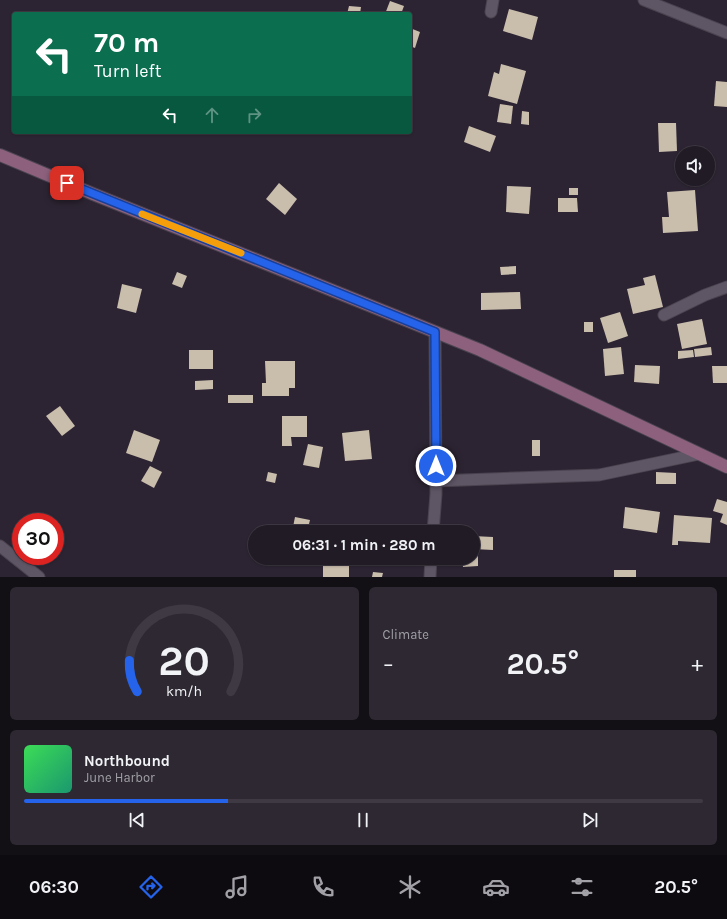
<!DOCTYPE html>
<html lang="en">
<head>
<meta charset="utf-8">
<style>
	:root { --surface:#211b26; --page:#2d2832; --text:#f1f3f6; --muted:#a2a1a7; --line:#3e3943; --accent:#2563eb }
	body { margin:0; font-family:Karla,sans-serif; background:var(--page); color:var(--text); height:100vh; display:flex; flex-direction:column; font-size:15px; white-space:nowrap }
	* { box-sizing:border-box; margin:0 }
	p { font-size:13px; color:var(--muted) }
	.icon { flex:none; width:22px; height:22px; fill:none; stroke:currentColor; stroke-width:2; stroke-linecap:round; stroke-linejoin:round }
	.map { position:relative; height:577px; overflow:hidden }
	.details { display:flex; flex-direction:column; gap:10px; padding:10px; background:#120f15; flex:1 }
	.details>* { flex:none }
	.top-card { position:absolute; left:12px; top:12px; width:400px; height:122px; border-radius:4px; box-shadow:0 1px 3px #0004,0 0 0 1px var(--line); background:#0b6e4f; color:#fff; overflow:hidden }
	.buttons { position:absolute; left:675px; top:146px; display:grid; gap:8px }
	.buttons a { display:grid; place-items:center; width:40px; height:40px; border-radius:50%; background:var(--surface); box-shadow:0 1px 3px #0004,0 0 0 1px var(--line); font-size:20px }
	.speed { position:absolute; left:12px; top:513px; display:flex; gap:8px; font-size:20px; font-weight:700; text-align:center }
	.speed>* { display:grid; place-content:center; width:52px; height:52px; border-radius:50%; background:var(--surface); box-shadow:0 1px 3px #0004,0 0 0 1px var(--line); line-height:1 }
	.speed .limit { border:6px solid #d22; background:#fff; color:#111 }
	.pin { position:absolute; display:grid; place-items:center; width:34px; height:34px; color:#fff; margin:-17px; border-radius:8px; box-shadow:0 2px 6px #0006 }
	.me { position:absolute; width:44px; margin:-22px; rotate:0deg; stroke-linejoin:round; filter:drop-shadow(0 0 3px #0008) }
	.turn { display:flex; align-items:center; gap:14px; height:84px; padding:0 16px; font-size:18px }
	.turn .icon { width:52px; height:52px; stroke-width:2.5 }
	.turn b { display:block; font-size:28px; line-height:34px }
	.lanes { display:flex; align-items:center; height:38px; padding:0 16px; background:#0003; justify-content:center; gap:20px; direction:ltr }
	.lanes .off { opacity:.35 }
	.big { font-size:30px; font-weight:700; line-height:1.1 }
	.details .widget { flex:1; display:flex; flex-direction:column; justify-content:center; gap:6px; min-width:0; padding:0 14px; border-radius:6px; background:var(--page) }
	.details .dial { align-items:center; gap:0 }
	.dial svg { height:104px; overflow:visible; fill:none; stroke:var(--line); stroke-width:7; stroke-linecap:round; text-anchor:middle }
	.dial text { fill:var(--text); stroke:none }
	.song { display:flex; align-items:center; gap:12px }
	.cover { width:48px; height:48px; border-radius:6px; background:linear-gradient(135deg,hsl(130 70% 55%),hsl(160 70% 35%)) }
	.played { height:4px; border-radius:2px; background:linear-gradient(90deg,var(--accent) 30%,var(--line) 30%) }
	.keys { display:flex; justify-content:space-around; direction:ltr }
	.heat { display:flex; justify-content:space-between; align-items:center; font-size:22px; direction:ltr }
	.details .tiles { flex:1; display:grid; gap:10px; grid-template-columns:1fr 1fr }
	.widget:last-child { grid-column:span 2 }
	.trip { position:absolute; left:248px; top:525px; width:232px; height:40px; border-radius:20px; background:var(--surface); box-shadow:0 1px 3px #0004,0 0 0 1px var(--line); font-weight:700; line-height:40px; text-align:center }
	.dock { display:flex; height:64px; justify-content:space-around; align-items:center; background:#0d0b0f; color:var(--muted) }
	.dock .icon { width:28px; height:28px }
	.dock .on { color:var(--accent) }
	.dock b { font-size:18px; color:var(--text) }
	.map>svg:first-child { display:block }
</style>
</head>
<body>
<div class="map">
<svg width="727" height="577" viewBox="0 0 727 577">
	<rect width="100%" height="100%" fill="#2c2432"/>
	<g fill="#c9bdac">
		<path d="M390,1L404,6L401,14H385Z"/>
		<path d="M349,6L361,7L360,14H347Z"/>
		<path d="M509,9L538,17L532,40L503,31Z"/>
		<path d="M410,28L420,32L415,48L410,46Z"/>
		<path d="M501,64L526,71L517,104L488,96L494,72L499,74Z"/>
		<path d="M716,81L727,82V107L714,106Z"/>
		<path d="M500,104L513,106L511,124L497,122Z"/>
		<path d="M522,111L529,112V125L521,124Z"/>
		<path d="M658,123H676L677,151L659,152Z"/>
		<path d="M469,126L496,136L490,152L464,142Z"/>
		<path d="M279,183L297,199L285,215L266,199Z"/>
		<path d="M507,186L531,187L529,214L506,212Z"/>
		<rect x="569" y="188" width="9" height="7"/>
		<path d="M695,190L698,231L663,233L662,217H669L667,192Z"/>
		<path d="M558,198H577L578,212H558Z"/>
		<path d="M516,266V274L501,275L500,267Z"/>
		<path d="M177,272L187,276L182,288L172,284Z"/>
		<path d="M655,275L663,307L633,314L627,289L645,285L643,278Z"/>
		<path d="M122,284L142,289L136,313L117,308Z"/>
		<path d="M520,292L521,309L481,310V293Z"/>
		<path d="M620,312L628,336L608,343L600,318Z"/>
		<path d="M702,319L707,344L682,349L677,324Z"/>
		<rect x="584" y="322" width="9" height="10"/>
		<path d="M621,347L624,374L605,376L603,349Z"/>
		<path d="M711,347L712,355L695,357L694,349Z"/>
		<rect x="189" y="350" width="24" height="19"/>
		<path d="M693,350L694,357L678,359V351Z"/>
		<path d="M265,361H295V388H289V396H262V383H266Z"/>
		<path d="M635,365L660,366L659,384L634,382Z"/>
		<path d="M712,366H727V383H713Z"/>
		<path d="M213,380V389L195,390V381Z"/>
		<rect x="228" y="395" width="25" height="8"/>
		<path d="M60,406L75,426L62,436L46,416Z"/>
		<path d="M282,416H307V437H291L292,446H282Z"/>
		<path d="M134,430L160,440L152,462L126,453Z"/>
		<path d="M369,430L372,459L345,461L342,433Z"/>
		<rect x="532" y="440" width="8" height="16"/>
		<path d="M308,444L323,447L319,468L303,465Z"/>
		<path d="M150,466L162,472L154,488L141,481Z"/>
		<path d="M268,472L277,474L275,483L266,481Z"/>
		<path d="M656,472L676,473V484H656Z"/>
		<path d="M717,499L727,502V525L720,522L723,514L713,511Z"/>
		<path d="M625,507L660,512L657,533L623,528Z"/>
		<path d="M674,515L712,518L710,543L678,541V545H672Z"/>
		<path d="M295,517L310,520L307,532H292Z"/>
		<rect x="441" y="526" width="15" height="6"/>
		<path d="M473,536L493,537V550L473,549Z"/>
		<path d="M473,554H478V566L463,567L462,558H473Z"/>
		<rect x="323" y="558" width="26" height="19"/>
		<rect x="614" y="570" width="22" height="7"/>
		<path d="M373,572L383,573L382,577H372Z"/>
	</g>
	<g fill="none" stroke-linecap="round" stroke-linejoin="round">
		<g stroke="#4a434f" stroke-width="13">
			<g id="street">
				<path d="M644,0L727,33"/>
				<path d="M491,12L493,0"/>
				<path d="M664,315L705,295L727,287"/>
				<path d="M436,481L599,475L699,454"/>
				<path d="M433,532L436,494L435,332"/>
				<path d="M0,546L39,577"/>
				<path d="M430,577L431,558"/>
			</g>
		</g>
		<g stroke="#4a434f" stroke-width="14">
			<path id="secondary" d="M0,155L93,194L480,350L727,467"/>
		</g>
		<use href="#street" stroke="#5e5565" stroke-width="11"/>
		<use href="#secondary" stroke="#8d617d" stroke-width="12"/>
	</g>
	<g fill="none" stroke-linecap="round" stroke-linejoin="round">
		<g stroke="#184099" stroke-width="10">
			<path id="route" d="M67,183L435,332L436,466"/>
		</g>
		<use href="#route" stroke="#2563eb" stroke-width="7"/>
		<path stroke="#f59e0b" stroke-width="7" d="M142,214L241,253"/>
	</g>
</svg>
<div class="buttons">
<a><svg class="icon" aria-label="sound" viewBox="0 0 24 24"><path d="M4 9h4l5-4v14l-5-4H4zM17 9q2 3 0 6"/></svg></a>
</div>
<div class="speed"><div class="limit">30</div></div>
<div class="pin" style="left:67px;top:183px;background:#d93025"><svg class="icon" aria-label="arrive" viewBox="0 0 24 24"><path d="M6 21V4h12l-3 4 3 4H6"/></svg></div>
<svg class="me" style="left:436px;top:466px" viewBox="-20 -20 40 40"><circle r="17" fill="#2563eb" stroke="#fff" stroke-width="3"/><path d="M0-11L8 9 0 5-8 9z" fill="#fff"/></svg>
<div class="trip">06:31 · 1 min · 280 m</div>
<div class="top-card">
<div class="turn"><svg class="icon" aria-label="left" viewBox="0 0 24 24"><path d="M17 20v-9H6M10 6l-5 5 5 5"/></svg><div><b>70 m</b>Turn left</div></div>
<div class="lanes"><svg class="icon" aria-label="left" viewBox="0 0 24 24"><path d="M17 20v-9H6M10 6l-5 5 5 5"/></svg><svg class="icon off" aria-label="ahead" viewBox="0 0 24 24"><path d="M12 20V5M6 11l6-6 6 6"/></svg><svg class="icon off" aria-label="right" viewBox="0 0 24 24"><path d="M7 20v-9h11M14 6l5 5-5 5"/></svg></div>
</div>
</div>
<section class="details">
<div class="tiles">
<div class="widget dial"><svg viewBox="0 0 100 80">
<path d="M14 69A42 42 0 1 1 86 69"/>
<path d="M14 69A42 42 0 0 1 8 45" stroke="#2563eb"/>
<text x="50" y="56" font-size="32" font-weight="700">20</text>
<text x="50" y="72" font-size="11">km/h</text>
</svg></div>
<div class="widget"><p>Climate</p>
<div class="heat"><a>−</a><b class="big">20.5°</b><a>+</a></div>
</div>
<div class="widget">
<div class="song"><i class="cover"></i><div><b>Northbound</b><p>June Harbor</p></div></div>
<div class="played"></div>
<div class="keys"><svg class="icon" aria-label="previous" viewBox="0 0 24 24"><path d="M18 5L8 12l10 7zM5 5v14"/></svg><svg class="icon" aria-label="pause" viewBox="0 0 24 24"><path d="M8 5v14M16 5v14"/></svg><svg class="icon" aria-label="next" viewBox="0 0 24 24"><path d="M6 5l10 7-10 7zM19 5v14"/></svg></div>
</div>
</div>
</section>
<nav class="dock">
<b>06:30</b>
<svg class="icon on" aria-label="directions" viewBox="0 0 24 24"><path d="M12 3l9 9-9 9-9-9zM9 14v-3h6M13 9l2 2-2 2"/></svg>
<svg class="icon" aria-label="music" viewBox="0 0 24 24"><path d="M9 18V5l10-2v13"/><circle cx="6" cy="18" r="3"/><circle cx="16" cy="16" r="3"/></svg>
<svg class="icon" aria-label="phone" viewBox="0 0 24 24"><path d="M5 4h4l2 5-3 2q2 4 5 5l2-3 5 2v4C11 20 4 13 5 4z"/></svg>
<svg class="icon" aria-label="climate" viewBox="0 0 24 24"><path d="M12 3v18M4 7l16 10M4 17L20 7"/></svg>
<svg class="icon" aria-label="car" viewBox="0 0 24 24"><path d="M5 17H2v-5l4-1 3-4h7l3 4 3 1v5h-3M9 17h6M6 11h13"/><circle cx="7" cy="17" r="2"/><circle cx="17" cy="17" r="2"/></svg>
<svg class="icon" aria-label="filters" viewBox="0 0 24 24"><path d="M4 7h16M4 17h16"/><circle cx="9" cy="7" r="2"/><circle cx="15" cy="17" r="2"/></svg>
<b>20.5°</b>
</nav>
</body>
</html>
